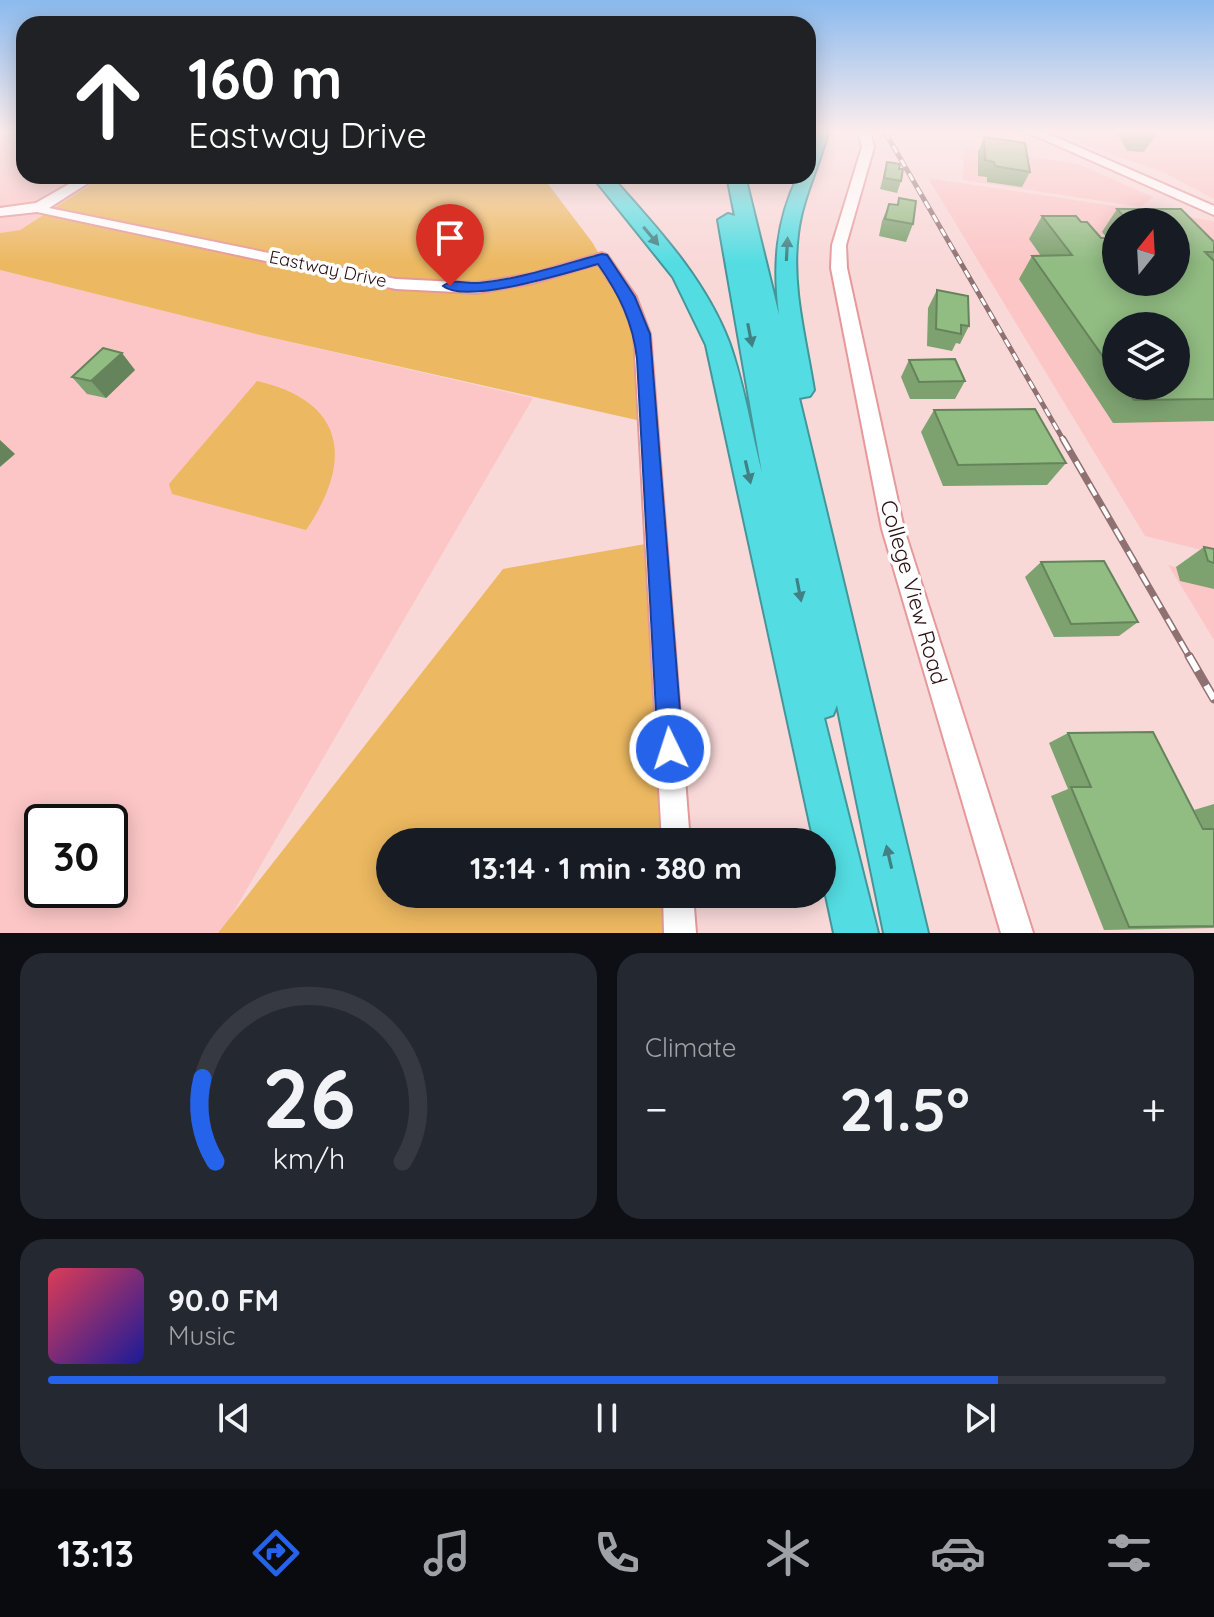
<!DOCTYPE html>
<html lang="en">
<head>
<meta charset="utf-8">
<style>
	:root { --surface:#171b24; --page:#242831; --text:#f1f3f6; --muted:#9ea1a6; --line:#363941; --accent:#2563eb }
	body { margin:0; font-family:Quicksand,sans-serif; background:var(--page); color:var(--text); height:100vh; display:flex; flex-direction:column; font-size:30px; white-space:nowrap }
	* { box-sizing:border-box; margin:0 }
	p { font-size:26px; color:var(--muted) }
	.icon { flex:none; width:44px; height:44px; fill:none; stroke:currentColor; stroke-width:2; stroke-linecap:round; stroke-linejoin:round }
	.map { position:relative; height:933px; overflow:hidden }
	.drawer { display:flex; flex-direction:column; gap:20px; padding:20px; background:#0d0f14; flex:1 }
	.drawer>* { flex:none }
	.banner { position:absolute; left:16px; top:16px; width:800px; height:168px; border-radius:24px; box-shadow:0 4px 20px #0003; background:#202124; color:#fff; overflow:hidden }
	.needle { width:52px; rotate:18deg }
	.tools { position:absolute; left:1102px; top:208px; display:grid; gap:16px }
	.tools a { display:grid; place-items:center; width:88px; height:88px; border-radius:50%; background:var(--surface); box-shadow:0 4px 20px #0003; font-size:40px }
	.speed { position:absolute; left:24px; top:804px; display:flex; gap:16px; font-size:40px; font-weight:700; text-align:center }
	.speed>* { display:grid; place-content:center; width:104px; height:104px; border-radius:50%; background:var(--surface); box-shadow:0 4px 20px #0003; line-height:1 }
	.speed .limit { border:4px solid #111; border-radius:12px; background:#fff; color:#111 }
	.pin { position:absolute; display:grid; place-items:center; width:68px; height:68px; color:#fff; margin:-82px -34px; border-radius:50% 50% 50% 0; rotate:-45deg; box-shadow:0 0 8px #0007 }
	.pin .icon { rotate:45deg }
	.me { position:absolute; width:88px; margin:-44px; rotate:356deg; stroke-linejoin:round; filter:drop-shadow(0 0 6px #0008) }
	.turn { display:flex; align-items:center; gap:28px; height:168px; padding:0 40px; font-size:36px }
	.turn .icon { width:104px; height:104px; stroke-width:2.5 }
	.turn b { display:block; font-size:56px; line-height:68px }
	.big { font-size:60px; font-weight:700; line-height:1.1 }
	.drawer .tile { flex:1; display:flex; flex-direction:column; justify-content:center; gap:12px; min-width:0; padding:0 28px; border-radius:24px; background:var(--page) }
	.drawer .dial { align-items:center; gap:0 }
	.dial svg { height:208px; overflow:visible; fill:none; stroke:var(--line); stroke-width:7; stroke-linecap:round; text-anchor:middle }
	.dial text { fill:var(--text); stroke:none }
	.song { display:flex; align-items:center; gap:24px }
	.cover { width:96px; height:96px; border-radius:12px; background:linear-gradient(135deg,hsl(350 70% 55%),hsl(240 70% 35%)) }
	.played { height:8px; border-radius:4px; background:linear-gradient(90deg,var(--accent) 85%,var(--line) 85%) }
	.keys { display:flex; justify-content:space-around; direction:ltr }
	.heat { display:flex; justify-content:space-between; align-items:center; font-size:44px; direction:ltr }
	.drawer .tiles { flex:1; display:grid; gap:20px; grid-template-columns:1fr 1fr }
	.tile:last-child { grid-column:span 2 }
	.trip { position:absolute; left:376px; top:828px; width:460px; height:80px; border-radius:40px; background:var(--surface); box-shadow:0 4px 20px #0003; font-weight:700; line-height:80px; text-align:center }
	.tab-bar { display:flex; height:128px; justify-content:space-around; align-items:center; background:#090b0e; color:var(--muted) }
	.tab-bar .icon { width:56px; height:56px }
	.tab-bar .active { color:var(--accent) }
	.tab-bar b { font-size:36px; color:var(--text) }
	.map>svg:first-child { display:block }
</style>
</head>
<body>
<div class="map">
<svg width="1214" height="933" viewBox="0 0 1214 933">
	<rect width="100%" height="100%" fill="#f9d8d8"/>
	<g fill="#fcc6c6" fill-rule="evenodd">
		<path d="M0,132H24V176H105L20,230L0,233Z"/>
		<path d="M1060,132H1214V199L1163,172L1093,148Z"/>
		<path d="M964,147L1078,164L1153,197L1141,207L963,180Z"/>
		<path d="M928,178L1214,221V553L1145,536ZM1116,222H1176V282H1116ZM1116,326H1176V386H1116Z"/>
		<path d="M0,270L260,335L533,398L230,918L218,933H0ZM42,822H110V890H42Z"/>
		<path d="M1168,565L1214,576V640L1188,597Z"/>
	</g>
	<g fill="#ecb861">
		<path d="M104,176H542L592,242L634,313L650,423L260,335L0,270V233L20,230Z"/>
		<path d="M257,381C345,401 354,460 306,530L172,494L169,484Z"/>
		<path d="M657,542L676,842H390V894H676V933H218L503,569Z"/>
	</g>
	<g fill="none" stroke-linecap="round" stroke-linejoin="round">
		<g stroke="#e6999a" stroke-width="4">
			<g id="minor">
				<path d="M858,132H870L874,147L846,245L847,268L904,529L1033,933H1001L882,529L831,268L832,245L862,147Z"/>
				<path d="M1027,132H1044L1214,206V215Z"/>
				<path d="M83,176H99L49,208L396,279L477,283L531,274L602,253L607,255L636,297L650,334L690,842H662L634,334L620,297L598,264L533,283L477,293L396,289L37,212L0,216V208L36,203Z"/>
				<path d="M663,894H693L696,933H664Z"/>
			</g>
		</g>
		<g stroke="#459599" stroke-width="4">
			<path id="highway" d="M811,132H828C819,167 802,199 798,234C791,286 806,339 814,390L810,396L799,398L928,933H884L837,705L833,715L824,718L878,933H834L822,877V842H814L706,345L673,277L592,176H611C656,227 704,277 729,342C744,383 751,430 762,473L718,220L728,214L735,216L727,176H745L779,315C773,264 776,222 798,176H808V144Z"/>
		</g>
		<use href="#minor" fill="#fff" fill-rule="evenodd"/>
		<use href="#highway" fill="#53dde2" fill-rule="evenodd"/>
		<g stroke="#907172" stroke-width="5">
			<path id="rail-far2" d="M885,132L1064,441"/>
		</g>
		<g stroke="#907172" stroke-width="7">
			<path id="rail-far1" d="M1063,439L1190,658"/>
		</g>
		<g stroke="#907172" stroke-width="9">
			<path id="rail" d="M1189,656L1214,699"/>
		</g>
		<use href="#rail-far2" stroke="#fff" stroke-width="3" stroke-dasharray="8" stroke-linecap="butt"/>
		<use href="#rail-far1" stroke="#fff" stroke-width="4" stroke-dasharray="13" stroke-linecap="butt"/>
		<use href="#rail" stroke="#fff" stroke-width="6" stroke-dasharray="17" stroke-linecap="butt"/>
	</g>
	<g fill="#7da270" fill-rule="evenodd">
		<path d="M1117,132H1153L1155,136L1144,152L1127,151Z"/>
		<path d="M984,137L1030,172L1022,187L987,182V177L978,176V152Z"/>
		<path d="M887,162L899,169L901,181L897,193L880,189Z"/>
		<path d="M899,198L913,224L906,242L879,236L882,221L889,204L897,205Z"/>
		<path d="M1117,209H1181L1214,242V421L1113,423L1019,279L1032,256H1041L1029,239L1042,216H1076L1081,222H1087L1101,238H1107L1102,232ZM1116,222H1176V282H1116ZM1116,326H1176V386H1116Z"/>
		<path d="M937,290L969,326L960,344L956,343L952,351L927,346L928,308Z"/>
		<path d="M909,360L965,381L955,399H910L901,377Z"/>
		<path d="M135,370L106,398L87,394L72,377Z"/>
		<path d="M934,410L1066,463L1047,485L943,486L921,432Z"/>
		<path d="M1204,547L1214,549V589L1180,581L1176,567Z"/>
		<path d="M1041,562L1138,622L1119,636L1054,637L1025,577Z"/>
		<path d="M1068,733L1204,829L1194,810L1214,804V928L1104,930L1051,796L1068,789L1049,743Z"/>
	</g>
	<g fill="#66845b">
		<path d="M122,353L135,370L106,398L91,381Z"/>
		<path d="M0,440L15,454L0,467Z"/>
	</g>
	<g fill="#91bc82" stroke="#66845b" stroke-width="2">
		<path d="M1136,132H1153L1155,136L1137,134Z"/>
		<path d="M984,137L1025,143L1030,172L995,166L994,162L985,160Z"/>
		<path d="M887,162L900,164L899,169H903L901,181L884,178Z"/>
		<path d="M899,198L916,201L913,224L885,219L889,204L898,205Z"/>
		<path d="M1117,209H1181L1214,242V252H1205L1214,261V399L1134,400L1124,386H1176V326H1116V375L1032,256L1072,255L1042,216H1076L1081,222H1087L1101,238H1113L1116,241V282H1176V222H1129Z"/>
		<path d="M937,290L968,296L969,326L961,325V334L936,329Z"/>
		<path d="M103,348L122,353L91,381L72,377Z"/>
		<path d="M955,359L965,381L919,382L909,360Z"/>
		<path d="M1035,409L1066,463L958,465L934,410Z"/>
		<path d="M1204,547L1214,549V563L1208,561Z"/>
		<path d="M1104,561L1138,622L1071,624L1041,562Z"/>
		<path d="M1153,732L1203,829H1214V926L1129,927L1071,787H1091L1068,733Z"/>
	</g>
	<defs><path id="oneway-solid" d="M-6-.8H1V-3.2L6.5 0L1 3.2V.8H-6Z" transform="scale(2)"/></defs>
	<g fill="#418184">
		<use href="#oneway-solid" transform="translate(651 236) rotate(50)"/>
		<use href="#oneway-solid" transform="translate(787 249) rotate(-87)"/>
		<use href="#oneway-solid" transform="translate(750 335) rotate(79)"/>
		<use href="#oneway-solid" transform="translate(748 472) rotate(77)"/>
		<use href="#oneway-solid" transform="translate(799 590) rotate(79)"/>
		<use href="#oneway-solid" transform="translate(889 857) rotate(-103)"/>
	</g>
	<linearGradient id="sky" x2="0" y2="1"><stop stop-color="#8bbaee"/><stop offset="0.5" stop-color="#fceded"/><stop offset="1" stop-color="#fceded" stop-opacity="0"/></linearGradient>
	<rect width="1214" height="263" fill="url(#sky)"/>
	<path fill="#2563eb" stroke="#184099" stroke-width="2" d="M602,254L607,255L635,297L650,334L683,749L679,758L670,761L662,758L658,749L637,359C633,322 619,294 598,264C569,272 466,305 443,286C452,278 466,284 479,283C521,279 561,265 602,254Z"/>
	<g text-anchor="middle" stroke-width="7" stroke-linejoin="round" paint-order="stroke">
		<g font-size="18" fill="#2c1012" stroke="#fff">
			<text transform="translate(328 269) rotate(12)" y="6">Eastway Drive</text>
		</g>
		<g font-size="22" fill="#2c1012" stroke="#fff">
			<text transform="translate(914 592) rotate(74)" y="8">College View Road</text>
		</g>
	</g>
</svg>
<div class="tools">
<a><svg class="needle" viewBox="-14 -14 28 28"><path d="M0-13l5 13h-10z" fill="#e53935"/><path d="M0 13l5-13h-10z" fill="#9ea1a6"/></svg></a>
<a><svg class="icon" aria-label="layers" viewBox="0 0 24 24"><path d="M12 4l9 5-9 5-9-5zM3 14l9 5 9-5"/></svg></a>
</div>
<div class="speed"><div class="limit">30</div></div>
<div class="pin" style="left:450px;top:286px;background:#d93025"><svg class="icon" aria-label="arrive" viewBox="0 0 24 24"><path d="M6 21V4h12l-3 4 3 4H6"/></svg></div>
<svg class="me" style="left:670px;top:749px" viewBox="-20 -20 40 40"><circle r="17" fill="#2563eb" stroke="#fff" stroke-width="3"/><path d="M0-11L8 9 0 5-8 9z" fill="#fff"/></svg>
<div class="trip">13:14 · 1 min · 380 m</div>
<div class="banner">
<div class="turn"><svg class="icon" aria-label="ahead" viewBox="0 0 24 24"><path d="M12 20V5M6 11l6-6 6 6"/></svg><div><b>160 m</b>Eastway Drive</div></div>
</div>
</div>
<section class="drawer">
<div class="tiles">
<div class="tile dial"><svg viewBox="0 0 100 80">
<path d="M14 69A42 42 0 1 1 86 69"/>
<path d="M14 69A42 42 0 0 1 9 37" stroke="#2563eb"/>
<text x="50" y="56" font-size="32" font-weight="700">26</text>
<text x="50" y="72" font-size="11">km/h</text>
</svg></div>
<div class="tile"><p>Climate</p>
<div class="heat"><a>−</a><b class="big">21.5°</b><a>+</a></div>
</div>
<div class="tile">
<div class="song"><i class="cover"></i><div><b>90.0 FM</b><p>Music</p></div></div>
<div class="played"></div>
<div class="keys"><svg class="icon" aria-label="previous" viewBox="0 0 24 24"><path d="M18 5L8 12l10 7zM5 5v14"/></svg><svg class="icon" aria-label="pause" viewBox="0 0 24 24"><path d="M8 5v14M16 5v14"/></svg><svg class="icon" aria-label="next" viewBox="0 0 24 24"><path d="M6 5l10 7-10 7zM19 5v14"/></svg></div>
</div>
</div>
</section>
<nav class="tab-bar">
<b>13:13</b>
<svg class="icon active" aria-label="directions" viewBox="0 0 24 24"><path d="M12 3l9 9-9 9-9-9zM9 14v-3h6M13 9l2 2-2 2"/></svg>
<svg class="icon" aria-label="music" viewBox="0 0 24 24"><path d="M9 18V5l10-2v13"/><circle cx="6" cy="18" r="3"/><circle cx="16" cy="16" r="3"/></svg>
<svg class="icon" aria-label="phone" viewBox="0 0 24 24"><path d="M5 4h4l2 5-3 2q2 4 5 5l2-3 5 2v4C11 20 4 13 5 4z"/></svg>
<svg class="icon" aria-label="climate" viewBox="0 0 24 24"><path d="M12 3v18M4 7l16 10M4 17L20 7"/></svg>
<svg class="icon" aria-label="car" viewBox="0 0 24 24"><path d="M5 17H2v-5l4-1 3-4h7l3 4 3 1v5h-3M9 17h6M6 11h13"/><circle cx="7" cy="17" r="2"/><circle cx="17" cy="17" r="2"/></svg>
<svg class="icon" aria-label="filters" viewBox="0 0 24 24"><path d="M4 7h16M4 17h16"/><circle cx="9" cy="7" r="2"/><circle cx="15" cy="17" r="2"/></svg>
</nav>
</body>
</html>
